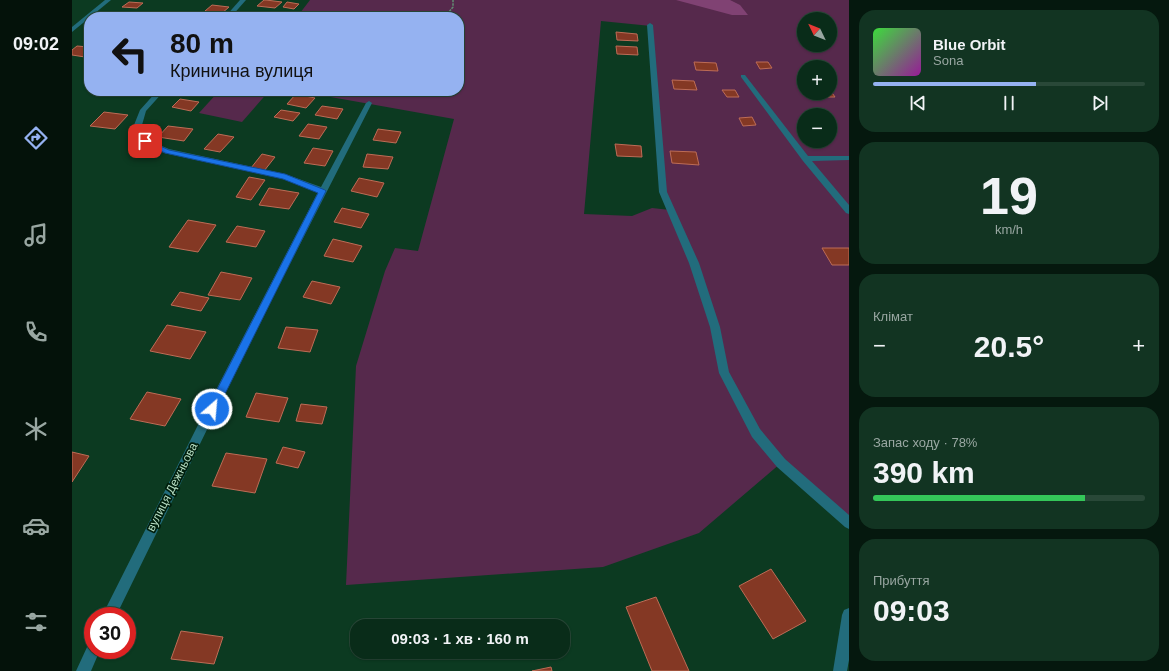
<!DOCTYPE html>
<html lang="uk">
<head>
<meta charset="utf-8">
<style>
	:root { --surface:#092c19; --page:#123422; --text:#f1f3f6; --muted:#99a7a2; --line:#294838; --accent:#95b2f1 }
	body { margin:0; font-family:Helvetica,sans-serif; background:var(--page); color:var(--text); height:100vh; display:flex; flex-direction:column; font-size:15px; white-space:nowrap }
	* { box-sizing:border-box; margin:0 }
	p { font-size:13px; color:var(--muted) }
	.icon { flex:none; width:22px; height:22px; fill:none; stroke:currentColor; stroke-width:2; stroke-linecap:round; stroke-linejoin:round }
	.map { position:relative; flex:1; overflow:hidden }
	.panel { display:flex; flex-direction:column; gap:10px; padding:10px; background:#05180e; width:320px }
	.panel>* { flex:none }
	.banner { position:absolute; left:12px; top:12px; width:380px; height:84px; border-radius:16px; box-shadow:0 1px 3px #0004,0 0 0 1px var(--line); background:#95b2f1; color:#111; overflow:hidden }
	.needle { width:26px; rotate:313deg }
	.fabs { position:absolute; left:725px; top:12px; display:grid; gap:8px }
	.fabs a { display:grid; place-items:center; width:40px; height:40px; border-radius:50%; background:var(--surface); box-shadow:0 1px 3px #0004,0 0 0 1px var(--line); font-size:20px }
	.speed { position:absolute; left:12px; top:607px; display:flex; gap:8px; font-size:20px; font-weight:700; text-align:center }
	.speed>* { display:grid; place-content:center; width:52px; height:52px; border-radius:50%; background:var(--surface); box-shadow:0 1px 3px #0004,0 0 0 1px var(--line); line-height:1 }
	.speed .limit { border:6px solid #d22; background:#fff; color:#111 }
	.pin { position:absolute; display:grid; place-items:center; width:34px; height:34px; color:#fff; margin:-17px; border-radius:8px; box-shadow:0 2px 6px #0006 }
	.me { position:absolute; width:44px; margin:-22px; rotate:27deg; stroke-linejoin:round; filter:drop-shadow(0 0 3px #0008) }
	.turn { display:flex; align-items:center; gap:14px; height:84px; padding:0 20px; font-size:18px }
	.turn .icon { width:52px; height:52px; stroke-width:2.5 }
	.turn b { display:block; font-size:28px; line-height:34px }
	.big { font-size:30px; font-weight:700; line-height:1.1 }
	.panel .card { flex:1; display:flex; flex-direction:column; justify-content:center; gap:6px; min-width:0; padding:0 14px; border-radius:16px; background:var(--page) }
	.panel .dial { align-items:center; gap:0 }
	.dial b { font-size:52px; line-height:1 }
	.song { display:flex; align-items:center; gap:12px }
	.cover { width:48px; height:48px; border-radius:6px; background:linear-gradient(135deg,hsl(120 70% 55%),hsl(300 70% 35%)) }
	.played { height:4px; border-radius:2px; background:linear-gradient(90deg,var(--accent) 60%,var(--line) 60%) }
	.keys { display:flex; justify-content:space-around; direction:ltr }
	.heat { display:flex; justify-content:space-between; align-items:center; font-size:22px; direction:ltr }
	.charge { height:6px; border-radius:3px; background:linear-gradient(90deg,#34c759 78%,var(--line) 0) }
	.trip { position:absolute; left:278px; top:619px; width:220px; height:40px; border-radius:16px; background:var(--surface); box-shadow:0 1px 3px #0004,0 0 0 1px var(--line); font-weight:700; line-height:40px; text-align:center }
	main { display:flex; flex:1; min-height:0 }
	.tab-bar { display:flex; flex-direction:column; width:72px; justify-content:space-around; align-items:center; background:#04120a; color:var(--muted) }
	.tab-bar .icon { width:28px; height:28px }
	.tab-bar .current { color:var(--accent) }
	.tab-bar b { font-size:18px; color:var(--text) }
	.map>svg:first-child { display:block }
</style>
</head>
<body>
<main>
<nav class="tab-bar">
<b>09:02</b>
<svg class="icon current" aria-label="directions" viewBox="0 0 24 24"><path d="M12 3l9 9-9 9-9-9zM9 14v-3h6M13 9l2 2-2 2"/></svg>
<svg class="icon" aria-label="music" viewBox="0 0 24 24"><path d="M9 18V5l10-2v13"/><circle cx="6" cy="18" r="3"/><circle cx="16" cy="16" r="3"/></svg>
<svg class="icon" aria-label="phone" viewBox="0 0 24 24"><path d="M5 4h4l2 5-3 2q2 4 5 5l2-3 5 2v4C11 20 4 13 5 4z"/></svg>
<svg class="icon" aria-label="climate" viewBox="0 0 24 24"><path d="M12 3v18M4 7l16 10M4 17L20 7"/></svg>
<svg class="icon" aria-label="car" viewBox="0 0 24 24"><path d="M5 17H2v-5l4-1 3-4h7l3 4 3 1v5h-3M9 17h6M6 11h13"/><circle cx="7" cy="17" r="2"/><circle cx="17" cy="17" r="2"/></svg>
<svg class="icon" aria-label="filters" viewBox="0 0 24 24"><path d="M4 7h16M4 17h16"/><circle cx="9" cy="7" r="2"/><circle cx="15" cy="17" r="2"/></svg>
</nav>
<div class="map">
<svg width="777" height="671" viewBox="0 0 777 671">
	<rect width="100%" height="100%" fill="#0c3a21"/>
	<g fill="#56294c" fill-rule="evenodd">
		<path d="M238,0H777V523L709,463L627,533L531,567L274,585L284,366L313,271L323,248L346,251L382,119L253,96L257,91H387V17H225ZM732,19H758V45H732ZM529,21L579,26L591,192L598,210L580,208L560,216L512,214ZM732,67H758V93H732ZM732,115H758V141H732Z"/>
		<path d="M147,91H197L170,122L127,113Z"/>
	</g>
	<path fill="#804273" d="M604,0H658L668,5L676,15H660Z"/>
	<g fill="#843824" stroke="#bd6c56">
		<path d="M192,0H194L210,2L203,8L185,6Z"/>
		<path d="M57,2L71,3L65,8L50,7Z"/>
		<path d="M215,2L227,4L222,9L211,7Z"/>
		<path d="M140,5L157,7L149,14L133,11Z"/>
		<path d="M180,13L197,16L175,17Z"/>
		<path d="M544,32L565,34L566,41L545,40Z"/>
		<path d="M5,46L17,47V54L13,57L0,55V50Z"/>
		<path d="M544,46L565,47L566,55L545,54Z"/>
		<path d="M622,62L644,63L646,71L624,70Z"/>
		<path d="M684,62H696L700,68L688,69Z"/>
		<path d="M600,80L622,81L625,90L602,89Z"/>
		<path d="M650,90H663L667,97H655Z"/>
		<path d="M758,90L763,97H751L748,93H758Z"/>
		<path d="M224,94L243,98L234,108L215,104Z"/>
		<path d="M108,99L127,102L119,111L100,107Z"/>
		<path d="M250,106L271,109L265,119L243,115Z"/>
		<path d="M209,110L228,113L221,121L202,117Z"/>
		<path d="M32,112L56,115L43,129L18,126Z"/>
		<path d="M680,117L684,125L671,126L667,118Z"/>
		<path d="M236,124L255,127L247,139L227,136Z"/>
		<path d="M96,126L121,129L112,141L86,137Z"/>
		<path d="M306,129L329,132L324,143L301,140Z"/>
		<path d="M146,134L162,137L148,152L132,149Z"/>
		<path d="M543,144L569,146L570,157L545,156Z"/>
		<path d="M241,148L261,151L253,166L232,163Z"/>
		<path d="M598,151L624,152L627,165L600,163Z"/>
		<path d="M190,154L203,157L192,171L179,168Z"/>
		<path d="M295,154L321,157L316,169L291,167Z"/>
		<path d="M177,177L193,180L179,200L164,197Z"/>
		<path d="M287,178L312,183L305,197L279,191Z"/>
		<path d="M197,188L227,193L217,209L187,205Z"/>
		<path d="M270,208L297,214L289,228L262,222Z"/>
		<path d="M116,220L144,225L126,252L97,247Z"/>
		<path d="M165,226L193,231L184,247L154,242Z"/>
		<path d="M261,239L290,246L281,262L252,256Z"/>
		<path d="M750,248H777V265H760Z"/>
		<path d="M149,272L180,278L168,300L136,295Z"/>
		<path d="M240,281L268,287L259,304L231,297Z"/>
		<path d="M108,292L137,298L129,311L99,305Z"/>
		<path d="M95,325L134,332L118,359L78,351Z"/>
		<path d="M214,327L246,330L238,352L206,348Z"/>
		<path d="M75,392L109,399L93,426L58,419Z"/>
		<path d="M184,393L216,398L207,422L174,417Z"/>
		<path d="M229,404L255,407L250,424L224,421Z"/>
		<path d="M211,447L233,452L226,468L204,463Z"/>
		<path d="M0,452L17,456L0,482Z"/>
		<path d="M154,453L195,459L183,493L140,486Z"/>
		<path d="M699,569L734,621L701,639L667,586Z"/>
		<path d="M584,597L617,671H580L554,607Z"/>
		<path d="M109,631L151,637L142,664L99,659Z"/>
		<path d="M479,667L480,671H460Z"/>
	</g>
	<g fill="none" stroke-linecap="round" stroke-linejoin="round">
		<path stroke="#618c72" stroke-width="1.5" stroke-dasharray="2.5 1" stroke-linecap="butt" d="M373,17L381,7V0"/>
		<g fill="#226c7c" fill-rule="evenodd">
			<path d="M578,23L581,25L595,192L627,263L648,327L657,372L688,429L713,459L777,515V529L773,527L705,467L680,437L647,373L638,327L617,263L587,192L575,25Z"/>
			<path d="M669,75H673L736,156H777V160L740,161L777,205V214L774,213L731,161L669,77Z"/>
			<path d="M777,608V660L775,671H761L770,615L772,610Z"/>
		</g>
		<g fill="#226c7c" fill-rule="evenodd">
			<path d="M33,0H39L0,32V27Z"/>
			<path d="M168,0H174L159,17H153Z"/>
			<path d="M85,91H92L74,111L70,125L76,140L97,149L213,174L249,187L294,103L297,101L300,103L168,362L44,616H30L129,419L246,192L211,179L92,153L70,143L62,125L68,110Z"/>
			<path d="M21,643V650H28L19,671H4L16,645Z"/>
		</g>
	</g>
	<path fill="#1a73e8" stroke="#114b97" d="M73,139L97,150L213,174L253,190L254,191L144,412L140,413L137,412L135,409L137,405L246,193L211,179L93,153L71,142V140Z"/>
	<g text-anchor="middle" stroke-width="3.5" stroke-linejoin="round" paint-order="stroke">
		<g font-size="12" fill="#b7dec4" stroke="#001f0d">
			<text transform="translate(100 487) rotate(-63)" y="4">вулиця Дежньова</text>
		</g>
	</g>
</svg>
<div class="fabs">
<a><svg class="needle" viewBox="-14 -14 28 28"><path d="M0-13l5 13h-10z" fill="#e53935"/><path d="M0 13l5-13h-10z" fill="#99a7a2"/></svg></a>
<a>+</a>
<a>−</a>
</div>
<div class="speed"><div class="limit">30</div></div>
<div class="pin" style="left:73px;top:141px;background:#d93025"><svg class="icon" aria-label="arrive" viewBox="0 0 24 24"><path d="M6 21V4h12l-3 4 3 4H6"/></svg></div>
<svg class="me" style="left:140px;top:409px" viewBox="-20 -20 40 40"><circle r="17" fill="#1a73e8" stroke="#fff" stroke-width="3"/><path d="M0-11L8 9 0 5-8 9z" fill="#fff"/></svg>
<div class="trip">09:03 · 1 хв · 160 m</div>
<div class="banner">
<div class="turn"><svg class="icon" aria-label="left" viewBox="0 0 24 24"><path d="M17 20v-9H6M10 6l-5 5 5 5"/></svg><div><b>80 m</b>Кринична вулиця</div></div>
</div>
</div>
<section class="panel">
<div class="card">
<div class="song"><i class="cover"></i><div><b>Blue Orbit</b><p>Sona</p></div></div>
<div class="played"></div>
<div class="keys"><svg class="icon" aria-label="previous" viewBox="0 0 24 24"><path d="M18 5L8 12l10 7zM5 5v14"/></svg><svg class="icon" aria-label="pause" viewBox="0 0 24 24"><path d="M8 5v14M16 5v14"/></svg><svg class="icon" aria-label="next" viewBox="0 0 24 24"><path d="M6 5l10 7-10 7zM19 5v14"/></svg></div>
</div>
<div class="card dial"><b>19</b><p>km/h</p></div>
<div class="card"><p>Клімат</p>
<div class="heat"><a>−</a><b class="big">20.5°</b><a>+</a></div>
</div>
<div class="card"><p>Запас ходу · 78%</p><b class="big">390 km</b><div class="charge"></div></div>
<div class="card"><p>Прибуття</p><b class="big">09:03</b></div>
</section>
</main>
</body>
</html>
